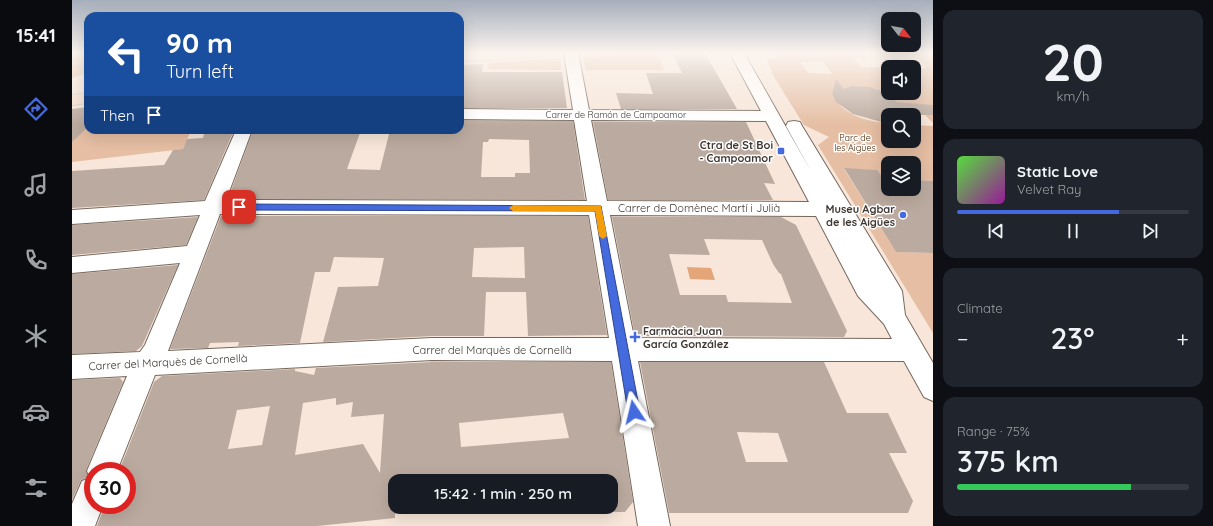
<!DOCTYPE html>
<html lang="en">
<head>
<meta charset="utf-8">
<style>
	:root { --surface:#171b24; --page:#20242c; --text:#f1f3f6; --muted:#9ea1a6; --line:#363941; --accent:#456add }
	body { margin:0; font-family:Quicksand,sans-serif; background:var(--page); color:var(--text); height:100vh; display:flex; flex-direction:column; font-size:15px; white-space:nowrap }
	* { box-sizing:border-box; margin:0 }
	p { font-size:13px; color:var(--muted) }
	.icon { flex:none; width:22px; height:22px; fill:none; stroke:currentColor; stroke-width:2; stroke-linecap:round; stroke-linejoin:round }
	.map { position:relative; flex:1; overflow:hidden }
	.sheet { display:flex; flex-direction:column; gap:10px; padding:10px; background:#0d0f14; width:280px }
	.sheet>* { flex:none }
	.hud { position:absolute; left:12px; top:12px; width:380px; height:122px; border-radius:12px; box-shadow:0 4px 16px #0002; background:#1a4fa0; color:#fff; overflow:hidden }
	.needle { width:26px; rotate:121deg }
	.controls { position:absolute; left:809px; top:12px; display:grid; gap:8px }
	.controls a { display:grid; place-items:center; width:40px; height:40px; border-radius:8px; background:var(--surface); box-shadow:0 4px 16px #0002; font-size:20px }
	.speed { position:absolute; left:12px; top:462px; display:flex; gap:8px; font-size:20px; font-weight:700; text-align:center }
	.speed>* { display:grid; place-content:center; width:52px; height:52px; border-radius:50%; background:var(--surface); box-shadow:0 4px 16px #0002; line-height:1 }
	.speed .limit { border:6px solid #d22; background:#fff; color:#111 }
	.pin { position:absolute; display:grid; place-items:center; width:34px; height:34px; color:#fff; margin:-17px; border-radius:8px; box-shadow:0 2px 6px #0006 }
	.me { position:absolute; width:44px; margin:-22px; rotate:350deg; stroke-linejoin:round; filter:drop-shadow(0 0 3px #0008) }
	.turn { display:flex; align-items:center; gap:14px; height:84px; padding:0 16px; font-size:18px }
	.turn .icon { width:52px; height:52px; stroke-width:2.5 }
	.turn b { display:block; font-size:28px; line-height:34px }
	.then { display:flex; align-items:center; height:38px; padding:0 16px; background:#0003; gap:8px; font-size:15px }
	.big { font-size:30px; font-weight:600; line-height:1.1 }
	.sheet .tile { flex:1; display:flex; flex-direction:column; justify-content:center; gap:6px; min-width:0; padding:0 14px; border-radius:12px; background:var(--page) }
	.sheet .dial { align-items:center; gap:0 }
	.dial b { font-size:52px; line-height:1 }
	.song { display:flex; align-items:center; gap:12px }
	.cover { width:48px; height:48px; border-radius:6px; background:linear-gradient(135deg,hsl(110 70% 55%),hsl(300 70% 35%)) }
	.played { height:4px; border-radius:2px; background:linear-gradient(90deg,var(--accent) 70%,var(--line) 70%) }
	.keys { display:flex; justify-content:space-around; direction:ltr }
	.heat { display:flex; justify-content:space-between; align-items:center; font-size:22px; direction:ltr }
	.charge { height:6px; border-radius:3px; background:linear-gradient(90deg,#34c759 75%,var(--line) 0) }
	.trip { position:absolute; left:316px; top:474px; width:230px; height:40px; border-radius:12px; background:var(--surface); box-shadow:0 4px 16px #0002; font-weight:600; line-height:40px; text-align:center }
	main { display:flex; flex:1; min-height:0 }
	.menu { display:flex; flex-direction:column; width:72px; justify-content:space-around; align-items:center; background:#090b0e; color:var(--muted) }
	.menu .icon { width:28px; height:28px }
	.menu .on { color:var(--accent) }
	.menu b { font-size:18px; color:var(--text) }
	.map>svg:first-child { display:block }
</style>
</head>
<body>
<main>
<nav class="menu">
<b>15:41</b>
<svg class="icon on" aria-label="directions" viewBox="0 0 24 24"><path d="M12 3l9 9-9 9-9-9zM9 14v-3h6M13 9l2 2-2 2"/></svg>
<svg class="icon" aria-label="music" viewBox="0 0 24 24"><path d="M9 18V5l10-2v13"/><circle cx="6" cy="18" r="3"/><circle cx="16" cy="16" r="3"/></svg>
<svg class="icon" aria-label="phone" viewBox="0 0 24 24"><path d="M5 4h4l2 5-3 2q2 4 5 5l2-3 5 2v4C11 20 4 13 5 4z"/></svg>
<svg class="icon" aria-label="climate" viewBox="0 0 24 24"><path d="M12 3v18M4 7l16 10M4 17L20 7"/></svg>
<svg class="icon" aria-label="car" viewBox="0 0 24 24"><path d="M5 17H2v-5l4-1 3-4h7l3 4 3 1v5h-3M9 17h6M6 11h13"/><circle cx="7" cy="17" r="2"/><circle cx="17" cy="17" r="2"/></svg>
<svg class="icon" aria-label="filters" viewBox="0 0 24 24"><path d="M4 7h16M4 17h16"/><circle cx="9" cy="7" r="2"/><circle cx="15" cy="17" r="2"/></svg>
</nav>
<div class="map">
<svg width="861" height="526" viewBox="0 0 861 526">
	<rect width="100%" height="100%" fill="#f7e6d9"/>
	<g fill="#e5bea3" fill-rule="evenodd">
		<path d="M0,53H16V73L0,78Z"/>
		<path d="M574,53H585L592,70H514L511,57Z"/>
		<path d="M702,53H861V123L841,103L825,102L813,92L802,88L779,86L772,89L764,86L760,94C769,114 795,122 816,123V141H842V125L861,126V181L842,180V163H816V179H812L805,170L772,169L824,252L861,253V333L746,145L757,137L732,125L702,77L694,58L704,59ZM826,57H844L855,68H842V93H816V67H789L781,58H811L819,67H836ZM728,62H752L760,74L736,73Z"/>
		<path d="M488,58L489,70L416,69L417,63Z"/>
		<path d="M11,129H16V130H119L111,149L0,162V142Z"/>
	</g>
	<path fill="#e4a678" d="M615,267L639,268L643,280L618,279Z"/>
	<g fill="#bbaa9f" fill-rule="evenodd">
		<path d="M600,53H633L665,109H549L544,93L581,94L574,73H610Z"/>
		<path d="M411,64L410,72H490L495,108H388V65Z"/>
		<path d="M764,79L772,89L779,86L798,87L813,92L825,102L861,105V115H816V124L781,114L764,102L760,94Z"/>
		<path d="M16,107V127L0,142V109Z"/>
		<path d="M388,120L501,121L513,200L156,199L181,130H289L275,169L308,170L318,130H388ZM417,139L457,140L458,173H443V177H409L411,142H416Z"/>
		<path d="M521,122H674L703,184L692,183L701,200H536Z"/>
		<path d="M133,130H162L132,200L0,208V171L92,165L101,150L111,149L115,139L131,138Z"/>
		<path d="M772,168L805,170L812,179H816V189H842V180L861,181V253L824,252Z"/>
		<path d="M149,216H516L535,335L456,336L454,292H414L412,336H360L251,342L266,287L306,286L312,258L262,257L258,272H243L228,343L166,346L167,342L138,343L136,348L98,349ZM452,247L453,278L400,277L402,248Z"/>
		<path d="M126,217L114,245L0,255V225Z"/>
		<path d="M540,217H709L724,225L775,331L772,337L563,336ZM632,239L690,240L701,264L707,273L709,274L720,303L656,302L654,295H608L597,254L638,255Z"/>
		<path d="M106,265L70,346L64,351L0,354V274Z"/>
		<path d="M360,362H539L561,502L553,512H539V481H323V518L245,526H25L33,505H55V471H47L82,382L90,376L223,369V371L242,375L244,368ZM264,398V405L281,402L279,417L312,414L308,473L291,444L223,455L231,403ZM198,406L190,445L156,449L165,410ZM491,413L497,438L389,447L387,423Z"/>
		<path d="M568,362H752L775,413H816L835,453H817L841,501L836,513H597ZM665,432L706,433L716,462H674Z"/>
		<path d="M48,378L51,382L14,470L16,477L9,480L0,500V380Z"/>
	</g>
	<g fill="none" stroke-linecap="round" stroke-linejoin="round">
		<g stroke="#77685d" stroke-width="2">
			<path id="minor" d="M492,53H506L517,110L689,111L658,53H672L740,173L714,126L716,122L722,121L728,122L730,126L826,284L830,291L833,315L861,363V401L852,397L832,361H566L598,526H566L540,361L360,360L83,375L45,471H21V505H31L23,526H0V504L10,481L18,478L15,471L55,376L0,379V355L68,352L73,345L108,263L0,273V257L115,246L128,215L0,224V210L133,201L164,130H180L154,200L515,201L502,120L388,119V109L501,110ZM519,120L694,121L737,202L535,201ZM148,214L517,215L537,338H360L96,351ZM538,215L744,216L786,296L812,324L820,339L562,338Z"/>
		</g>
		<g stroke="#d1cfce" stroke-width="2">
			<g id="major">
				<path d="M407,53H475L473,56L468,57L388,62V54Z"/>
				<path d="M16,93V103L0,105V95Z"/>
			</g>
		</g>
		<use href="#minor" fill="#fff" fill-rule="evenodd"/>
		<use href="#major" fill="#f7dfcd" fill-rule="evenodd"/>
	</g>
	<linearGradient id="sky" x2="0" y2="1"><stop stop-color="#a6aebb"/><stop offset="0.42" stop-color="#fbf4ee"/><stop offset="1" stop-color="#fbf4ee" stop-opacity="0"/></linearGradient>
	<rect width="861" height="126" fill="url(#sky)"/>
	<path fill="#456add" stroke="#2d4590" d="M167,204L529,206L568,412L566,416L562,418L558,416L556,412L523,211L167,210L163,207Z"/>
	<path fill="#f59e0b" d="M441,205L529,206L535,236L531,239L527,236L523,211H441L437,208Z"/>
	<g fill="#456add" stroke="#fff" stroke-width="1.5">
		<rect x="705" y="147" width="8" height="8" rx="2"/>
		<circle cx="831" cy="215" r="4"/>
		<path d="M561 331h4v4h4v4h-4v4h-4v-4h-4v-4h4z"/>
	</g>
	<g text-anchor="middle" stroke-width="3" stroke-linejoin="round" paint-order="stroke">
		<g font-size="9" fill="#3e3732" stroke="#fff">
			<text x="544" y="118">Carrer de Ramón de Campoamor</text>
		</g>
		<g font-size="9" fill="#4c2500" stroke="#fff">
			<text x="783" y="141">Parc de<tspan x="783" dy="10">les Aigües</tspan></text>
		</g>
		<g font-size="11" font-weight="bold" fill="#3e3732" stroke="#fff" text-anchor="end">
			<text x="701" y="149">Ctra de St Boi<tspan x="701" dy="13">- Campoamor</tspan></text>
			<text x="823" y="213">Museu Agbar<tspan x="823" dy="13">de les Aigües</tspan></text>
			<text x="571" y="335" text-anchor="start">Farmàcia Juan<tspan x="571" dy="13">García González</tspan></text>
		</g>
		<g font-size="11" fill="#3e3732" stroke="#fff">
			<text x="627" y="212">Carrer de Domènec Martí i Julià</text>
			<text x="420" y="354">Carrer del Marquès de Cornellà</text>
			<text transform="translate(96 362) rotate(-3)" y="4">Carrer del Marquès de Cornellà</text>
		</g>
	</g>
</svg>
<div class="controls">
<a><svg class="needle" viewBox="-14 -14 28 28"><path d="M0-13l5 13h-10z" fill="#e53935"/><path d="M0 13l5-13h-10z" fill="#9ea1a6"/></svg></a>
<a><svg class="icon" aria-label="sound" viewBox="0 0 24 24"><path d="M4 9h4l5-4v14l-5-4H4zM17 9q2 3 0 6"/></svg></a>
<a><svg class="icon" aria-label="search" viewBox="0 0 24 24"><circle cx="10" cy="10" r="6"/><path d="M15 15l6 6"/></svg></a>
<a><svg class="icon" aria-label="layers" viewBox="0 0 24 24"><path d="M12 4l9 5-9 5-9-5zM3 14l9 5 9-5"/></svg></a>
</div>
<div class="speed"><div class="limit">30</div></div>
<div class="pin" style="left:167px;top:207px;background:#d93025"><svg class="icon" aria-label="arrive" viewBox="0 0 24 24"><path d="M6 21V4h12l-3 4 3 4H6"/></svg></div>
<svg class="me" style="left:562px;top:412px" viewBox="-20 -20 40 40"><path d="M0-17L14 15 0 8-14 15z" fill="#456add" stroke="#fff" stroke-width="4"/></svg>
<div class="trip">15:42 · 1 min · 250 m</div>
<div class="hud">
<div class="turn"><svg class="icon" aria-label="left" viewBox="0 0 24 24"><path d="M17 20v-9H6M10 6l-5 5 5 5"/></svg><div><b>90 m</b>Turn left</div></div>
<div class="then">Then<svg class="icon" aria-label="arrive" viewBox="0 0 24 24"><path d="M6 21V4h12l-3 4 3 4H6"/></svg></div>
</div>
</div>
<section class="sheet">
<div class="tile dial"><b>20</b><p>km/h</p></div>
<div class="tile">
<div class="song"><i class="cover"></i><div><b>Static Love</b><p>Velvet Ray</p></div></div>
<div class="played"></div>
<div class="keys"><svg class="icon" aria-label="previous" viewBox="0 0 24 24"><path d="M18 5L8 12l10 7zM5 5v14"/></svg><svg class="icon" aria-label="pause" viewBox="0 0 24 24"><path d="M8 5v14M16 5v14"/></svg><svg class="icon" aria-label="next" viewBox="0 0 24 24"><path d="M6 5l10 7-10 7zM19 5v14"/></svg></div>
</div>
<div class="tile"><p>Climate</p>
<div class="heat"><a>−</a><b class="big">23°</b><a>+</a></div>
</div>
<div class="tile"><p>Range · 75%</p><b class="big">375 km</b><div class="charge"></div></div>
</section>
</main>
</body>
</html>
